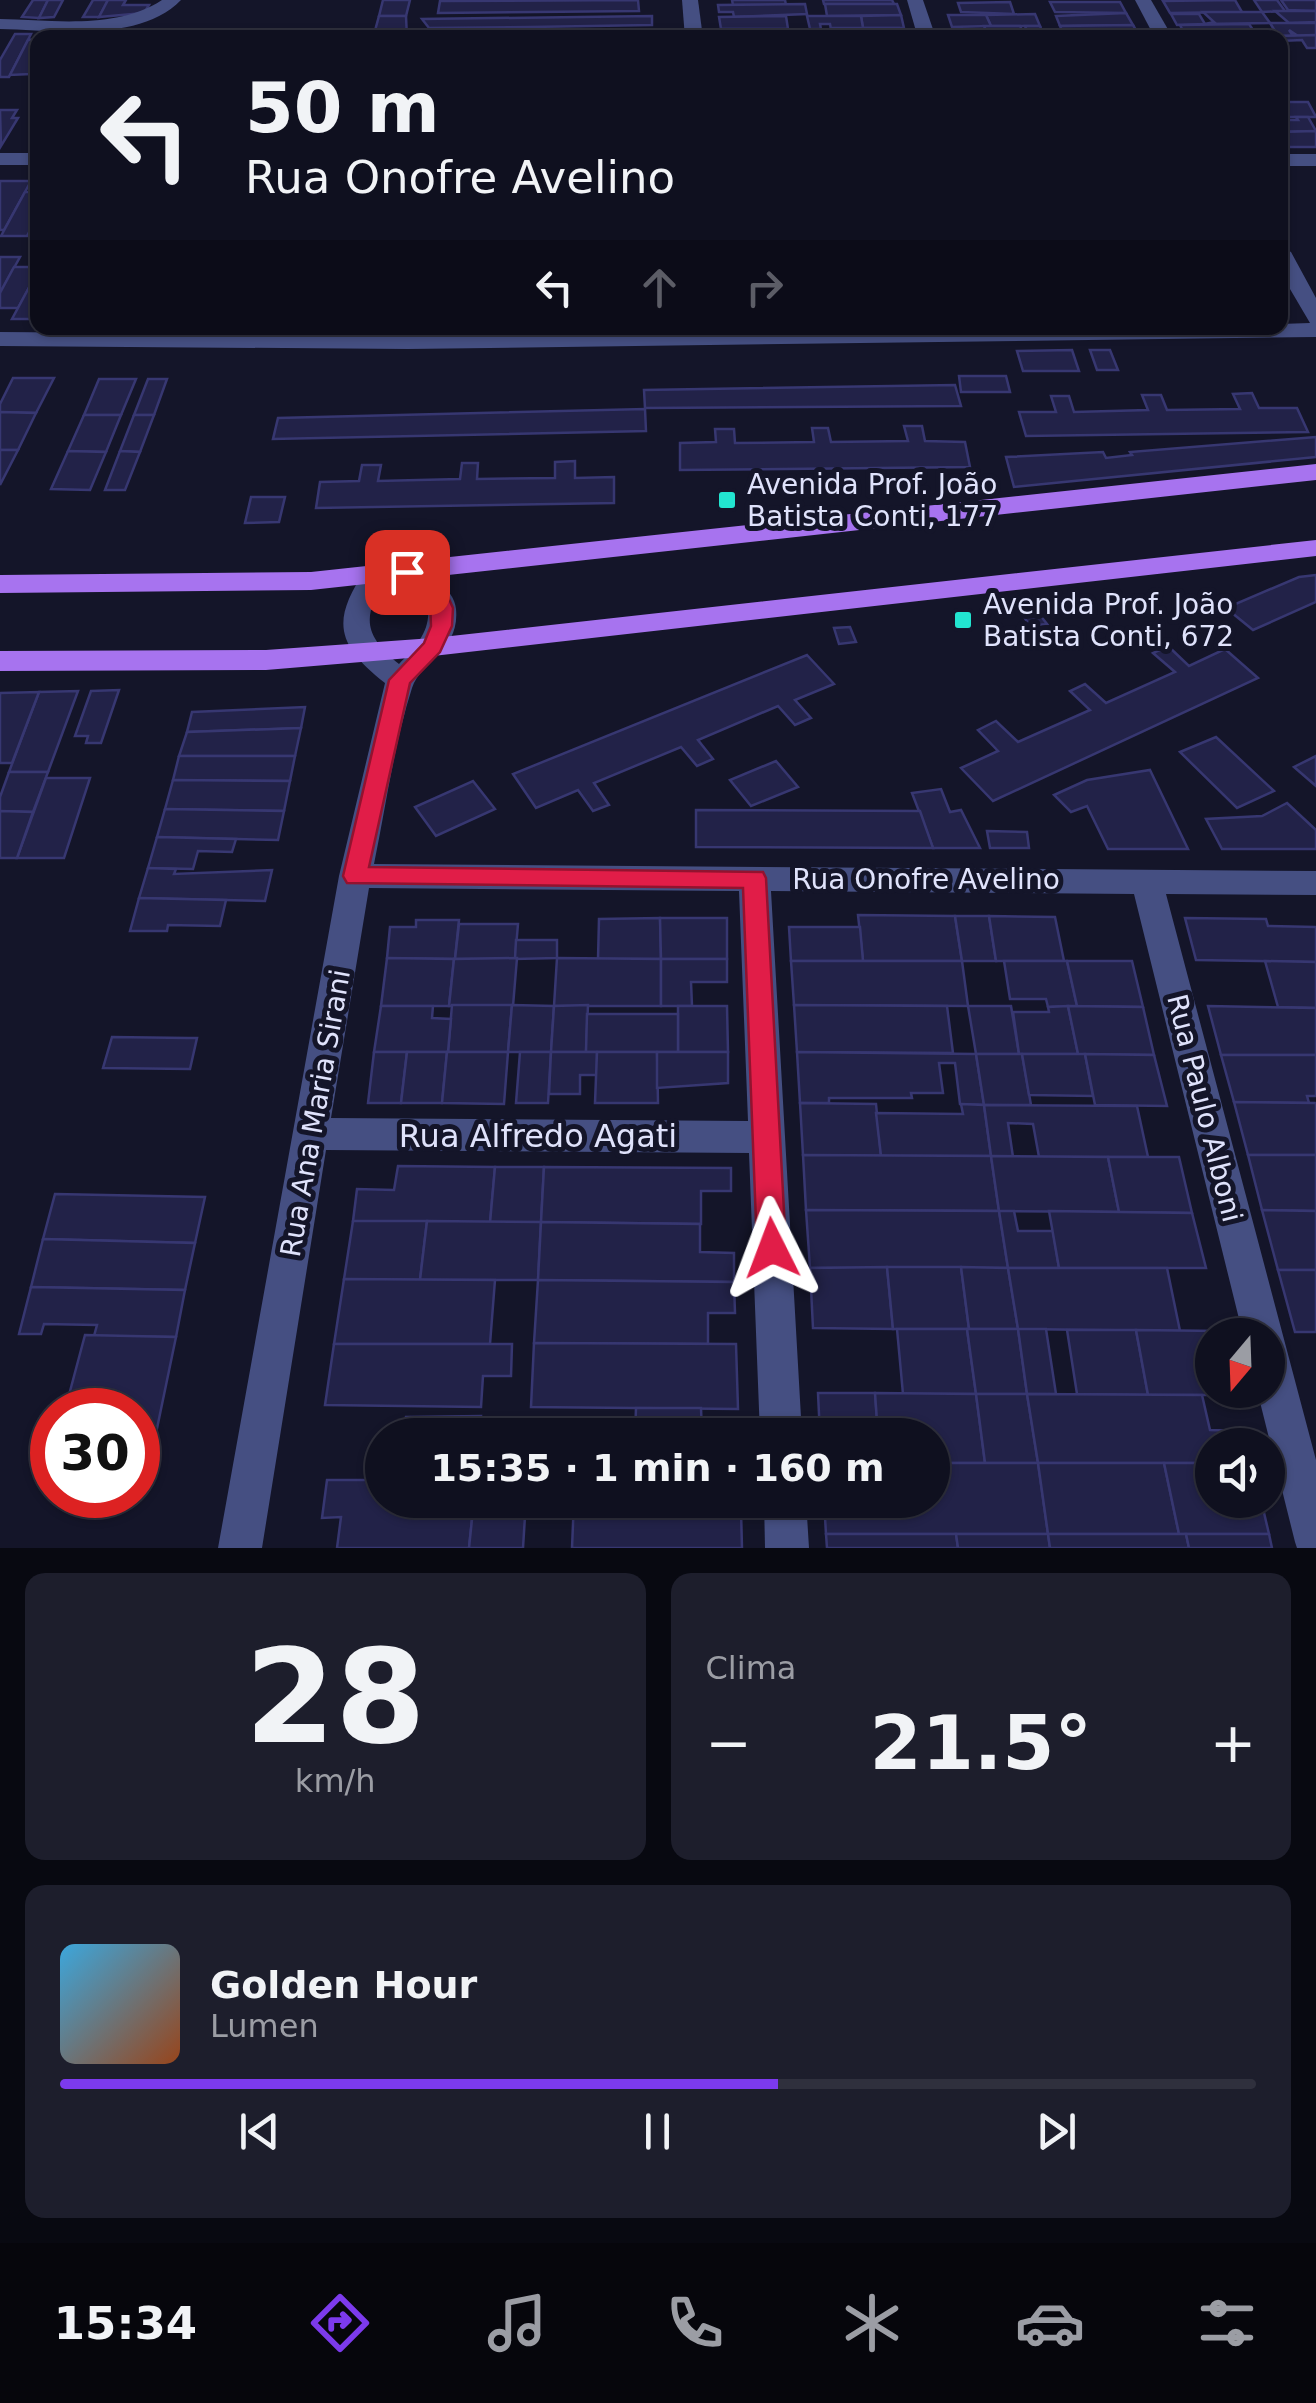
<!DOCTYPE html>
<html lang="pt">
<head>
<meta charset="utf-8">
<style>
	:root { --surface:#0f101f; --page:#1d1e2c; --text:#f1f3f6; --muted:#9b9da4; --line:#2f303d; --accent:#7c3aed }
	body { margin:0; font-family:"DejaVu Sans",sans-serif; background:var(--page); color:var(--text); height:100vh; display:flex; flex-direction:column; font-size:38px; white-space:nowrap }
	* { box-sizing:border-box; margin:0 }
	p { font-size:32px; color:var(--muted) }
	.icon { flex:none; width:55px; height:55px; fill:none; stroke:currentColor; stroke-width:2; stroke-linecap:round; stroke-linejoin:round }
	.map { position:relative; height:1548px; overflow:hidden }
	.side { display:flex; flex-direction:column; gap:25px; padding:25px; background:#080911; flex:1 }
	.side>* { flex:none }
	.hud { position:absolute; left:30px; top:30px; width:1258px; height:305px; border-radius:20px; box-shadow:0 2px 8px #0004,0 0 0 2px var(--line); background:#0f101f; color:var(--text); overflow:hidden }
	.needle { width:65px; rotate:199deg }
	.tools { position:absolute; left:1195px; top:1318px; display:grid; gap:20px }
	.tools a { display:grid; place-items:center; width:90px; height:90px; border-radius:50%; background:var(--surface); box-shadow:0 2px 8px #0004,0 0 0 2px var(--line); font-size:50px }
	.speed { position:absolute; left:30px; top:1388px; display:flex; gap:20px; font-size:50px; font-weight:700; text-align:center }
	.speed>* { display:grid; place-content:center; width:130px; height:130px; border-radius:50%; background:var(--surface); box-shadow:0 2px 8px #0004,0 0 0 2px var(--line); line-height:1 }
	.speed .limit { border:15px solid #d22; background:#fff; color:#111 }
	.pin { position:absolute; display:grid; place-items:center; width:85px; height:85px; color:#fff; margin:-42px; border-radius:20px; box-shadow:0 5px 15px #0006 }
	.me { position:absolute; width:110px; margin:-55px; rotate:357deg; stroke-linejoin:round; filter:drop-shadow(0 0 8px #0008) }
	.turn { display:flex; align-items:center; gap:35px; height:210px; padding:0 50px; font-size:45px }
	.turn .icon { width:130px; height:130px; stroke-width:2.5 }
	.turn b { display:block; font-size:70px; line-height:85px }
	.lanes { display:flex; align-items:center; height:95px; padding:0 50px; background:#0003; justify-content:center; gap:50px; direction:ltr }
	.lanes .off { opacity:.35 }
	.big { font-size:75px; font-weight:700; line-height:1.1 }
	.side .card { flex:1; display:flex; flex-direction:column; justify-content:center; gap:15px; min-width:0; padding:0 35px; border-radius:20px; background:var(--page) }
	.side .dial { align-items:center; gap:0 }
	.dial b { font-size:130px; line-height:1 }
	.song { display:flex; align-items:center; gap:30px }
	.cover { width:120px; height:120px; border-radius:15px; background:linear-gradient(135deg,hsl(200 70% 55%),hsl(20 70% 35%)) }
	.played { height:10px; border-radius:5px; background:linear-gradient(90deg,var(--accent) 60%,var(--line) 60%) }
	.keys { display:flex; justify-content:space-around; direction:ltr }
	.heat { display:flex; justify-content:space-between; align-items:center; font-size:55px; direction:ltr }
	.side .tiles { flex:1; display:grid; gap:25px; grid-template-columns:1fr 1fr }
	.card:last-child { grid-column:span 2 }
	.trip { position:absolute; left:365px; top:1418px; width:585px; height:100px; border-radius:50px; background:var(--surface); box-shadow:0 2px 8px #0004,0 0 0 2px var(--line); font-weight:700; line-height:100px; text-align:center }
	.menu { display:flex; height:160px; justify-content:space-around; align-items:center; background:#06060c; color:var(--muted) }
	.menu .icon { width:70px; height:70px }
	.menu .current { color:var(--accent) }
	.menu b { font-size:45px; color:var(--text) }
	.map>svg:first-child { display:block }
</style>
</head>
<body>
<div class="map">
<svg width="1316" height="1548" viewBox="0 0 1316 1548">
	<rect width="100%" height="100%" fill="#141529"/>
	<g fill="#222248" stroke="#373771" stroke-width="2.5">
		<path d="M33,0H48L39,18L22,17Z"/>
		<path d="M48,0H63L54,17L39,18Z"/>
		<path d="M93,0H108L99,17H83Z"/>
		<path d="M108,0H126L123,5H149L144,13L99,17Z"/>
		<path d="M383,0H410L406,16H379Z"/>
		<path d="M638,0L639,11L438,13L440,1Z"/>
		<path d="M732,0H785L786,5H733Z"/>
		<path d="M823,0H892L894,4H824Z"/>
		<path d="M1235,0L1242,12L1170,13L1163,1Z"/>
		<path d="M1254,0H1277L1285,11L1262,12Z"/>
		<path d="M1281,0H1316V11L1288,10Z"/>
		<path d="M1010,2L1014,14L961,12L958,3Z"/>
		<path d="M1050,2H1120L1126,13L1055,12Z"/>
		<path d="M805,4L807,14L734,17L733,12H719L718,5Z"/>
		<path d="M825,4H897L901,15L827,16Z"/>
		<path d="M1275,11H1316V22L1289,23Z"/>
		<path d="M1203,12H1262L1270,23L1205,24L1214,22Z"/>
		<path d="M1126,13L1133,25L1060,26L1056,16Z"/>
		<path d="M1035,14L1040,26H991L986,15Z"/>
		<path d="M1171,14H1199L1205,24L1177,25Z"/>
		<path d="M901,15L904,28H863L861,16Z"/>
		<path d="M948,15H986L991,26L952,27Z"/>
		<path d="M379,16H406L407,38H373Z"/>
		<path d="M652,16V25L531,27L429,28L422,19Z"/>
		<path d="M786,16L788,29H721L719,17Z"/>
		<path d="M807,16H861L863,28L831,29L830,24H820L821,29H810Z"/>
		<path d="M1270,23H1316V35L1298,36L1289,30L1293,36H1278Z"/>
		<path d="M1249,24L1257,36L1186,37L1180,25Z"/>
		<path d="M1133,25L1140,37L1065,38L1060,26Z"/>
		<path d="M984,26H1020L1024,34H1028L1025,26H1040L1045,38H989Z"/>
		<path d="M831,28H899L901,38H833Z"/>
		<path d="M721,29H788L791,38H722Z"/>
		<path d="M15,34H31L9,77H0V60Z"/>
		<path d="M1316,35V48H1307L1302,40L1281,41L1278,36Z"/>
		<path d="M38,39V61L31,74L10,75L28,40Z"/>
		<path d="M1280,102H1308L1316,117H1280Z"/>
		<path d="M0,110H17L12,118H18L1,146Z"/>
		<path d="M1296,117H1308L1316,131L1280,132V120H1298Z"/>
		<path d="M1316,131V147H1280V132Z"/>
		<path d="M0,181H31L4,230H0Z"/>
		<path d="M25,192H38V215L27,236H1Z"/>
		<path d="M0,257H20L0,293Z"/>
		<path d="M14,267H38V271L18,308H0V293Z"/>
		<path d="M32,282H38V319H12Z"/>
		<path d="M1072,350L1079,371H1023L1017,351Z"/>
		<path d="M1090,350H1110L1118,370H1097Z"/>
		<path d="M959,376H1006L1010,392H961Z"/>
		<path d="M13,378H54L36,413L0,412V404Z"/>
		<path d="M99,379H136L121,415H84Z"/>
		<path d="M148,379H167L154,415H134Z"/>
		<path d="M955,385L961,406L645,408L644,390Z"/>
		<path d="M1252,393L1259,408H1297L1308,432L1026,436L1019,412H1056L1051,396H1069L1074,412L1148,410L1142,395H1161L1167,410L1240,409L1233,394Z"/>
		<path d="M645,409L646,431L273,439L278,418Z"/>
		<path d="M0,412L36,413L18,450H0Z"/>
		<path d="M84,415H121L106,452L68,451Z"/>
		<path d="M134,415H154L140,452L120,451Z"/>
		<path d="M904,426H922L925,441L965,442L970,467L680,470V443L716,442L715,429H734L735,443L814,442L812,428H828L831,442L908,441Z"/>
		<path d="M1316,437V457L1014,487L1006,457L1103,452L1106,458L1132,455L1130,452Z"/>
		<path d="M0,450H18L0,485Z"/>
		<path d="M68,451L106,452L90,490L51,489Z"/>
		<path d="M120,451L140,452L125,490H105Z"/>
		<path d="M575,461V478L614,477V503L316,508L320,482L359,481L362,465H381L378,481L460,479L462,463H478L477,479L555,478V462Z"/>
		<path d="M251,497H285L279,522L245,523Z"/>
		<path d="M1316,575V602L1253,630L1226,608L1299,577Z"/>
		<path d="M1033,606L1047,624L1030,626L1018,608Z"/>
		<path d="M850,627L856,642L839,644L834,628Z"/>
		<path d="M1168,646L1189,666L1225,649L1258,678L993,801L961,768L998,751L978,730L996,721L1018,742L1090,710L1070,691L1085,684L1106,703L1175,672L1153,653Z"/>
		<path d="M807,655L834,684L795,700L811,718L795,725L778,706L698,740L713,759L697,766L681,747L594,783L609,805L593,811L578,790L536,808L513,774Z"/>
		<path d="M119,690L101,743H86L88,736H75L91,691Z"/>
		<path d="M78,691L48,772H9L39,692Z"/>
		<path d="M39,692L12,763H0V693Z"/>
		<path d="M305,707L301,728L187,732L192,712Z"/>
		<path d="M301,728L295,756H179L187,732Z"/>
		<path d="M1216,737L1274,791L1237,808L1180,752Z"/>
		<path d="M179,756H295L290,781L173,780Z"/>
		<path d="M1316,756V786L1294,767Z"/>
		<path d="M776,761L798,787L751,806L730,780Z"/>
		<path d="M1150,770L1188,849H1108L1087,806L1071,812L1054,795L1087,780Z"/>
		<path d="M9,772H48L33,812L0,811V797Z"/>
		<path d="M46,778H90L64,858H17Z"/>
		<path d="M173,780L290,781L284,811L165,809Z"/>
		<path d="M473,781L495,809L436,836L415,807Z"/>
		<path d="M941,789L950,812L961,810L980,848H933L912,793Z"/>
		<path d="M1287,803L1316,830V849H1222L1206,819L1262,816Z"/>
		<path d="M165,809L284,811L278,840L157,837Z"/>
		<path d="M696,810L920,811L933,848L696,847Z"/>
		<path d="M0,811L33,812L17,858H0Z"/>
		<path d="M987,831L1027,832L1029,848H990Z"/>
		<path d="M157,837L236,839L232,852L198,851L193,869L148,868Z"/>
		<path d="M148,868L176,869L174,874L272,870L265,901L139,898Z"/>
		<path d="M139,898L226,900L220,926L168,925L167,931H130Z"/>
		<path d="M858,915L955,916L962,961H863Z"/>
		<path d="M955,916H989L996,961H962Z"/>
		<path d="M989,916L1055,917L1064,961H996Z"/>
		<path d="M660,918L661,959H598L599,919Z"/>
		<path d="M660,918H727V959H661Z"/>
		<path d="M1185,918L1266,919L1268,926L1316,927V962L1196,960Z"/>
		<path d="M416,920H459L455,959L387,958L390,927H416Z"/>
		<path d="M459,924H518L515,959H455Z"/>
		<path d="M789,927H860L863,961H791Z"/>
		<path d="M516,940H557V958L515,959Z"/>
		<path d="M387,958L454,959L449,1006H381Z"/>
		<path d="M517,958L513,1006H449L454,959Z"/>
		<path d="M557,958L661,959V1006H554Z"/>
		<path d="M661,959H727V982H691L692,1006H661Z"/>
		<path d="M791,961H962L968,1006L794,1005Z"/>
		<path d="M1004,961H1067L1077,1006L1048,1007L1046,999H1010Z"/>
		<path d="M1067,961H1132L1143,1007L1077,1006Z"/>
		<path d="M1265,961L1316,962V1008L1278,1007Z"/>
		<path d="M452,1005H512L508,1052H448Z"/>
		<path d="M512,1005L554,1006L551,1052H508Z"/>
		<path d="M588,1005L586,1052H551L554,1006Z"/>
		<path d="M794,1005L947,1006L953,1053L797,1052Z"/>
		<path d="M381,1006H433L432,1018L451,1019L448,1052H374Z"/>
		<path d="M678,1006H727L728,1052H678Z"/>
		<path d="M968,1006H1011L1019,1054H976Z"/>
		<path d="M1068,1006L1078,1054H1019L1013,1012H1049L1048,1007Z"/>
		<path d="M1068,1006L1143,1007L1154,1055L1078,1054Z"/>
		<path d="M1208,1006L1316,1008V1055H1221Z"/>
		<path d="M587,1014H678V1052H586Z"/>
		<path d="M112,1037L188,1038H197L190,1069L103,1068Z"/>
		<path d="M374,1052H407L401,1103H368Z"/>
		<path d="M407,1052H447L442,1103H401Z"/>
		<path d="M447,1052H508L504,1104L442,1103Z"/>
		<path d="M520,1052H551L548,1103H516Z"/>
		<path d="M551,1052H597V1075H580V1094H549Z"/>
		<path d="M597,1052H657L658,1103H595Z"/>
		<path d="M657,1052H728V1083L657,1088Z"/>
		<path d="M797,1052L976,1054L984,1105L960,1104L955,1063H939L943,1093H911L912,1098H829V1103H800Z"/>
		<path d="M976,1054H1022L1031,1105H984Z"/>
		<path d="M1022,1054H1085L1093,1096L1029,1095Z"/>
		<path d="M1085,1054L1154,1055L1167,1106L1095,1105Z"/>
		<path d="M1221,1055H1316V1096H1307L1309,1103L1234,1102Z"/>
		<path d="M1234,1102L1316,1103V1155H1248Z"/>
		<path d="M800,1103L876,1104L881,1156L803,1155Z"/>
		<path d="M961,1104L984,1105L991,1156H881L876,1113L963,1114Z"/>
		<path d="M984,1105L1137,1106L1148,1157H1039L1033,1124L1008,1123L1013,1157L991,1156Z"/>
		<path d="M803,1155L991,1156L999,1211L806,1210Z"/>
		<path d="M1248,1155H1316V1211L1262,1210Z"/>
		<path d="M991,1156L1108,1157L1119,1212L999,1211Z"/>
		<path d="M1108,1157H1179L1192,1213L1119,1212Z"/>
		<path d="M398,1166L495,1167L490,1223L353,1221L357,1189L394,1190Z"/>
		<path d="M495,1167H544L541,1222L490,1223Z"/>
		<path d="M544,1167L731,1168V1191H701V1224L541,1222Z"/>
		<path d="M55,1194L205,1197L195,1243L43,1239Z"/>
		<path d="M806,1210L999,1211L1008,1268H810Z"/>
		<path d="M1262,1210L1316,1211V1270H1278Z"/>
		<path d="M999,1211H1014L1018,1231H1053L1059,1268H1008Z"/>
		<path d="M1049,1211L1192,1213L1206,1268H1059Z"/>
		<path d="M353,1221H427L420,1280L344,1279Z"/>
		<path d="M427,1221L541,1222L538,1280H420Z"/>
		<path d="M541,1222L700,1224V1252L734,1253V1282L538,1280Z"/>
		<path d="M43,1239L195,1243L185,1290L31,1287Z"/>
		<path d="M887,1267L893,1329L813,1328L810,1268Z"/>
		<path d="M887,1267H961L969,1329H893Z"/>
		<path d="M961,1267L1008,1268L1018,1329H969Z"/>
		<path d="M1008,1268H1167L1180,1331L1018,1329Z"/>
		<path d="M1278,1270H1316V1332H1295Z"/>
		<path d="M344,1279L495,1280L490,1344H334Z"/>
		<path d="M538,1280L734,1282L735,1313H708V1344L534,1343Z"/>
		<path d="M31,1287L185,1290L176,1337L94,1336L97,1325L44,1324L41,1334H19Z"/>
		<path d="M897,1329H967L976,1394H903Z"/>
		<path d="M967,1329H1018L1027,1394H976Z"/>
		<path d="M1018,1329H1046L1056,1394H1027Z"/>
		<path d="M1067,1330H1136L1148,1395L1077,1394Z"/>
		<path d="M1136,1330L1221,1331L1222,1335H1212V1364H1201L1209,1395H1148Z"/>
		<path d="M85,1335L176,1337L155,1438H138V1410H65Z"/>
		<path d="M534,1343L736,1344L738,1409L531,1407Z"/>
		<path d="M334,1344H512L511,1376H483L481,1407L325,1405Z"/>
		<path d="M818,1393H875L878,1435H820Z"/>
		<path d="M875,1393L976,1394L985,1463H932V1435H878Z"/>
		<path d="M976,1394H1027L1038,1463H985Z"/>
		<path d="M1027,1394L1202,1395L1210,1430L1244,1431L1248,1445H1212V1463H1038Z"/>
		<path d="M636,1408H701L702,1435H635Z"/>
		<path d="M481,1416L479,1435H404L406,1417Z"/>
		<path d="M932,1463H1038L1048,1534H826L824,1500H932Z"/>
		<path d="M1038,1463H1164L1179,1534H1048Z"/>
		<path d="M1164,1463H1212V1500H1261L1269,1534H1179Z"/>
		<path d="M327,1480H382V1500H474L469,1548H337L341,1517L322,1518Z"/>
		<path d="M474,1500H526L523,1548H469Z"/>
		<path d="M574,1500H711V1510L741,1511L742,1548H572Z"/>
		<path d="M826,1534H956L958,1548H827Z"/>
		<path d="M956,1534H1048L1050,1548H958Z"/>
		<path d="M1048,1534H1186L1189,1548H1050Z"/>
		<path d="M1186,1534H1269L1272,1548H1189Z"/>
	</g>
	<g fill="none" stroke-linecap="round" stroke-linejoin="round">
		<g fill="#454f82" fill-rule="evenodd">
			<path d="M162,0H181C139,43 55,30 0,29V19C52,20 116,30 162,0Z"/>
			<path d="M682,0H698L703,38H685Z"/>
			<path d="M907,0H923L936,38H918Z"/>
			<path d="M1135,0H1151L1173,38H1155Z"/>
			<rect x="0" y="153" width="38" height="12"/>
			<rect x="1280" y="154" width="36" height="12"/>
			<path d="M1280,246L1291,252L1316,298V337L408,349L0,346V332L408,335L1280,328V324L1310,323L1280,272Z"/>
			<path d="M407,564C425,569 455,589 456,609C460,651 422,659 412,688C394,744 386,806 374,864L1316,871V895L1166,894L1316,1460V1548H1297L1295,1542L1257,1390H1268V1335H1243L1134,894L771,891L802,1435H760L749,1153L326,1150L262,1548H218L339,876L385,683C336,644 331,621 366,569H384L388,575C363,615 361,633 399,664C417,646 433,629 427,601L394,573ZM369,888L739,891L748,1121L331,1118Z"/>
			<path d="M764,1500H806L809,1548H765Z"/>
		</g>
		<g fill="#a773ef" fill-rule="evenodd">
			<path d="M1316,464V480L311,590L0,593V575L311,572Z"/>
			<path d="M1316,540V556L433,656L266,670L0,671V651L266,650L433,638Z"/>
		</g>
	</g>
	<path fill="#e11d48" stroke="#92132f" stroke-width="2.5" d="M407,566L446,592L453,608L452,626L440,652L410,683L369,867L763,872L766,878L786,1248L782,1258L772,1262L762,1258L757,1248L743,888L347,883L343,876L389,680L424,643L431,626L430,601L397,572Z"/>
	<g fill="#22e5d0" stroke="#141529" stroke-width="4">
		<rect x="717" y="490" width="20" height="20" rx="5"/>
		<rect x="953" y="610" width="20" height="20" rx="5"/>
	</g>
	<g text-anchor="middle" stroke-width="10" stroke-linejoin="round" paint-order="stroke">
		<g font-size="28" fill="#dfe2fb" stroke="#141529" text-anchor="start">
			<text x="747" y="494">Avenida Prof. João<tspan x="747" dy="32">Batista Conti, 177</tspan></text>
			<text x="983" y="614">Avenida Prof. João<tspan x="983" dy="32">Batista Conti, 672</tspan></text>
		</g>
		<g font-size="28" fill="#dfe2fb" stroke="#141529">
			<text x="926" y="889">Rua Onofre Avelino</text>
			<text transform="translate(1205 1108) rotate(76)" y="10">Rua Paulo Alboni</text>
			<text transform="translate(315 1113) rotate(-80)" y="10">Rua Ana Maria Sirani</text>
		</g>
		<g font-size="32" fill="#dfe2fb" stroke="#141529">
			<text x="538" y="1147">Rua Alfredo Agati</text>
		</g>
	</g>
</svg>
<div class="tools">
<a><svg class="needle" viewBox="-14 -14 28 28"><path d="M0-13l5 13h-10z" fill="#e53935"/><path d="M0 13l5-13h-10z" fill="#9b9da4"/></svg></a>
<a><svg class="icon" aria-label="sound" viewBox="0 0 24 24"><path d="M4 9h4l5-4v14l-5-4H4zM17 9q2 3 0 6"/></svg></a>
</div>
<div class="speed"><div class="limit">30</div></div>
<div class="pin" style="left:407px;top:572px;background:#d93025"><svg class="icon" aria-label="arrive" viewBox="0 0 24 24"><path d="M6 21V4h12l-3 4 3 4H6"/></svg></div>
<svg class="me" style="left:772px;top:1248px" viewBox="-20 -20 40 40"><path d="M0-17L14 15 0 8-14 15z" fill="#e11d48" stroke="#fff" stroke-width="4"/></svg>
<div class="trip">15:35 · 1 min · 160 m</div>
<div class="hud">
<div class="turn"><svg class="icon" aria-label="left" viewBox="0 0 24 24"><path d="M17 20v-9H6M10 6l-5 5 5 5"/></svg><div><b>50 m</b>Rua Onofre Avelino</div></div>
<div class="lanes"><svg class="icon" aria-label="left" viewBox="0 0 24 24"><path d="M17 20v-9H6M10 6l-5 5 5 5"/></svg><svg class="icon off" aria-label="ahead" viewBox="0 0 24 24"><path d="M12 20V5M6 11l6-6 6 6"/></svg><svg class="icon off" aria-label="right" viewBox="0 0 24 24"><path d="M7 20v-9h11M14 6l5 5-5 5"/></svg></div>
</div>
</div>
<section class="side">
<div class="tiles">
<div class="card dial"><b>28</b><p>km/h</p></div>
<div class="card"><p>Clima</p>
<div class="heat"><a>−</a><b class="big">21.5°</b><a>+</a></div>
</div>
<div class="card">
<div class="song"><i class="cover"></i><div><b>Golden Hour</b><p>Lumen</p></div></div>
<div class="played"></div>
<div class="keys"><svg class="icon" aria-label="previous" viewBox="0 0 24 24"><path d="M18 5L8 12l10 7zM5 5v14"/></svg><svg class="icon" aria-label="pause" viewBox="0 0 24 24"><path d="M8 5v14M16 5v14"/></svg><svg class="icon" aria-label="next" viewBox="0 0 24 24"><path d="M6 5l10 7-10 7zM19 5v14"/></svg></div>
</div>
</div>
</section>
<nav class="menu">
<b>15:34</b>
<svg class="icon current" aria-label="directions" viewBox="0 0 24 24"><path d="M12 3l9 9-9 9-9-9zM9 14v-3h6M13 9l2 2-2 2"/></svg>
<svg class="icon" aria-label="music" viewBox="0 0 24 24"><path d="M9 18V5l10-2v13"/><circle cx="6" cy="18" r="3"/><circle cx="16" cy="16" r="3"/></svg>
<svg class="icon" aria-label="phone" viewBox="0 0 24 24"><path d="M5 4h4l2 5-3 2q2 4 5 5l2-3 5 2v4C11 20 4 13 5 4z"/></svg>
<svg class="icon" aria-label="climate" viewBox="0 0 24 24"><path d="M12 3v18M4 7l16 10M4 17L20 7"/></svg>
<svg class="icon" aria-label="car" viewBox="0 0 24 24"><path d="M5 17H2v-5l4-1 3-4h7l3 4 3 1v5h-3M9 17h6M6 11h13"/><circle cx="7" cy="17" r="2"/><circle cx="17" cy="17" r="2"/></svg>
<svg class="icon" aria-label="filters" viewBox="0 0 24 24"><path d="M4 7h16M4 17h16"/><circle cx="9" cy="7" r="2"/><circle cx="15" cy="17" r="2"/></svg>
</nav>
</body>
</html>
